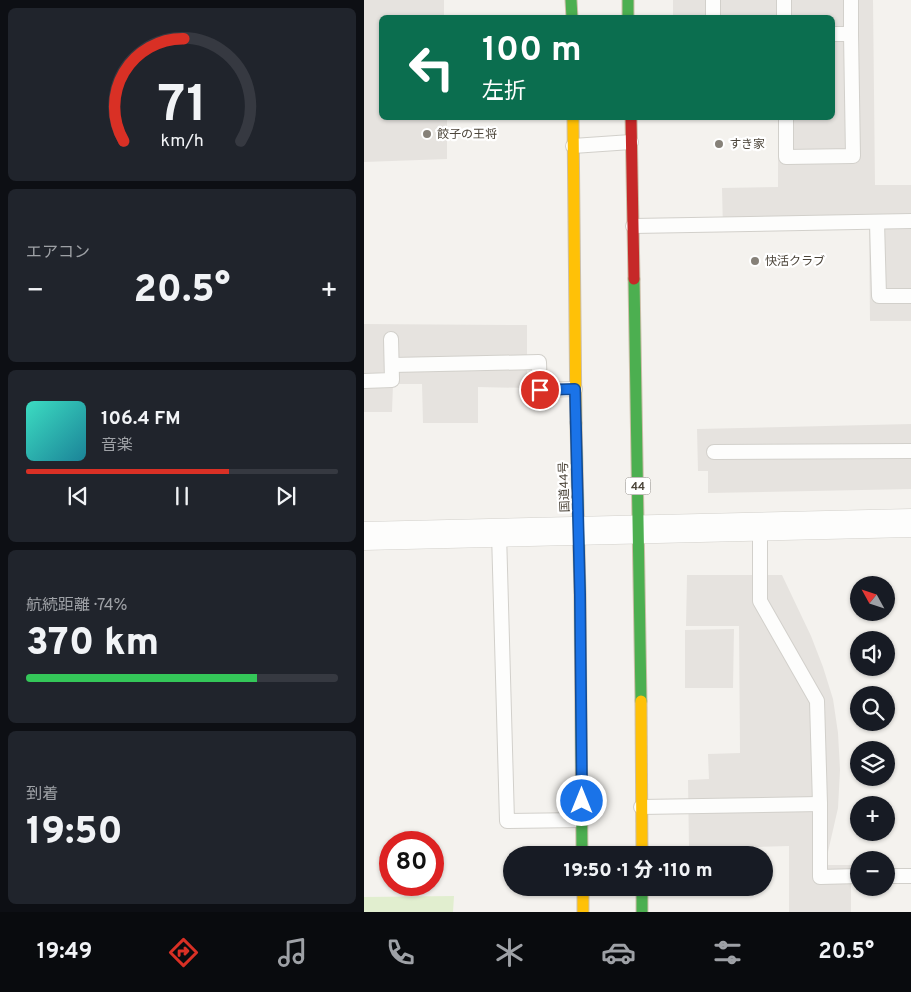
<!DOCTYPE html>
<html lang="ja">
<head>
<meta charset="utf-8">
<style>
	:root { --surface:#171b24; --page:#20242c; --text:#f1f3f6; --muted:#9ea1a6; --line:#363941; --accent:#d93025 }
	body { margin:0; font-family:Overpass,"Noto Sans JP",sans-serif; background:var(--page); color:var(--text); height:100vh; display:flex; flex-direction:column; font-size:19px; white-space:nowrap }
	* { box-sizing:border-box; margin:0 }
	p { font-size:16px; color:var(--muted) }
	.icon { flex:none; width:28px; height:28px; fill:none; stroke:currentColor; stroke-width:2; stroke-linecap:round; stroke-linejoin:round }
	.map { position:relative; flex:1; overflow:hidden }
	.drawer { display:flex; flex-direction:column; gap:8px; padding:8px; background:#0d0f14; width:364px }
	.drawer>* { flex:none }
	.banner { position:absolute; left:15px; top:15px; width:456px; height:105px; border-radius:8px; box-shadow:0 1px 4px #0004; background:#0b6e4f; color:#fff; overflow:hidden }
	.needle { width:32px; rotate:310deg }
	.buttons { position:absolute; left:486px; top:576px; display:grid; gap:10px }
	.buttons a { display:grid; place-items:center; width:45px; height:45px; border-radius:50%; background:var(--surface); box-shadow:0 1px 4px #0004; font-size:25px }
	.speed { position:absolute; left:15px; top:831px; display:flex; gap:10px; font-size:25px; font-weight:700; text-align:center }
	.speed>* { display:grid; place-content:center; width:65px; height:65px; border-radius:50%; background:var(--surface); box-shadow:0 1px 4px #0004; line-height:1 }
	.speed .limit { border:8px solid #d22; background:#fff; color:#111 }
	.pin { position:absolute; display:grid; place-items:center; width:42px; height:42px; color:#fff; margin:-21px; border:2px solid #fff; border-radius:50%; box-shadow:0 1px 5px #0007 }
	.me { position:absolute; width:55px; margin:-28px; rotate:0deg; stroke-linejoin:round; filter:drop-shadow(0 0 4px #0008) }
	.turn { display:flex; align-items:center; gap:18px; height:105px; padding:0 20px; font-size:22px }
	.turn .icon { width:65px; height:65px; stroke-width:2.5 }
	.turn b { display:block; font-size:35px; line-height:42px }
	.big { font-size:38px; font-weight:800; line-height:1.1 }
	.drawer .widget { flex:1; display:flex; flex-direction:column; justify-content:center; gap:8px; min-width:0; padding:0 18px; border-radius:8px; background:var(--page) }
	.drawer .dial { align-items:center; gap:0 }
	.dial svg { height:130px; overflow:visible; fill:none; stroke:var(--line); stroke-width:7; stroke-linecap:round; text-anchor:middle }
	.dial text { fill:var(--text); stroke:none }
	.song { display:flex; align-items:center; gap:15px }
	.cover { width:60px; height:60px; border-radius:8px; background:linear-gradient(135deg,hsl(170 70% 55%),hsl(190 70% 35%)) }
	.played { height:5px; border-radius:2px; background:linear-gradient(90deg,var(--accent) 65%,var(--line) 65%) }
	.keys { display:flex; justify-content:space-around; direction:ltr }
	.heat { display:flex; justify-content:space-between; align-items:center; font-size:28px; direction:ltr }
	.charge { height:8px; border-radius:4px; background:linear-gradient(90deg,#34c759 74%,var(--line) 0) }
	.trip { position:absolute; left:139px; top:846px; width:270px; height:50px; border-radius:25px; background:var(--surface); box-shadow:0 1px 4px #0004; font-weight:800; line-height:50px; text-align:center }
	.tab-bar { display:flex; height:80px; justify-content:space-around; align-items:center; background:#090b0e; color:var(--muted) }
	.tab-bar .icon { width:35px; height:35px }
	.tab-bar .on { color:var(--accent) }
	.tab-bar b { font-size:22px; color:var(--text) }
	main { display:flex; flex:1; min-height:0 }
	.map>svg:first-child { display:block }
</style>
</head>
<body>
<main>
<section class="drawer">
<div class="widget dial"><svg viewBox="0 0 100 80">
<path d="M14 69A42 42 0 1 1 86 69"/>
<path d="M14 69A42 42 0 0 1 51 6" stroke="#d93025"/>
<text x="50" y="56" font-size="32" font-weight="700">71</text>
<text x="50" y="72" font-size="11">km/h</text>
</svg></div>
<div class="widget"><p>エアコン</p>
<div class="heat"><a>−</a><b class="big">20.5°</b><a>+</a></div>
</div>
<div class="widget">
<div class="song"><i class="cover"></i><div><b>106.4 FM</b><p>音楽</p></div></div>
<div class="played"></div>
<div class="keys"><svg class="icon" aria-label="previous" viewBox="0 0 24 24"><path d="M18 5L8 12l10 7zM5 5v14"/></svg><svg class="icon" aria-label="pause" viewBox="0 0 24 24"><path d="M8 5v14M16 5v14"/></svg><svg class="icon" aria-label="next" viewBox="0 0 24 24"><path d="M6 5l10 7-10 7zM19 5v14"/></svg></div>
</div>
<div class="widget"><p>航続距離 · 74%</p><b class="big">370 km</b><div class="charge"></div></div>
<div class="widget"><p>到着</p><b class="big">19:50</b></div>
</section>
<div class="map">
<svg width="548" height="912" viewBox="0 0 548 912">
	<rect width="100%" height="100%" fill="#f4f2ee"/>
	<path fill="#e1eecf" d="M90,896L89,912H0V897Z"/>
	<g fill="#e6e3df">
		<path d="M0,0H80V17L18,18V118H83V159L0,162Z"/>
		<path d="M309,0H509L511,185H547V321H506L505,228L359,231L358,188L414,187V118L310,119V118H469V18L309,17Z"/>
		<path d="M0,324L163,325V388L114,387V423H59L58,384H29L28,412H0Z"/>
		<path d="M547,424V489L344,493V471H334L333,429Z"/>
		<path d="M323,575H418L447,636L459,667L469,699L474,733L476,770L474,808L461,865H487V912H425V846L325,849L324,780L345,779L344,754L376,753L375,626H322Z"/>
		<path d="M370,629L369,688H321V630Z"/>
	</g>
	<g fill="none" stroke-linecap="round" stroke-linejoin="round">
		<g stroke="#d2d0cb" stroke-width="16">
			<g id="lane">
				<path d="M349,0V18"/>
				<path d="M420,0V18"/>
				<path d="M487,0V34"/>
				<path d="M422,118V157L489,156L487,34H469"/>
				<path d="M209,146L267,142"/>
				<path d="M513,222L515,296H548"/>
				<path d="M269,226L548,221"/>
				<path d="M28,365L175,362L176,390L211,389"/>
				<path d="M0,381L28,380L27,339"/>
				<path d="M350,452L548,451"/>
				<path d="M396,527V601L453,701L456,804V877L495,876"/>
				<path d="M135,533L143,821L218,820"/>
				<path d="M277,807L456,804"/>
				<path d="M522,876H548"/>
			</g>
		</g>
		<g stroke="#d2d0cb" stroke-width="29">
			<path id="street" d="M0,536L548,523"/>
		</g>
		<g stroke="#ccbfa9" stroke-width="13">
			<g id="fast">
				<path d="M207,0L208,18"/>
				<path d="M264,0V18"/>
				<path d="M270,279L277,701"/>
				<path d="M212,423L216,595L218,855"/>
				<path d="M278,888V912"/>
			</g>
		</g>
		<g stroke="#ccbfa9" stroke-width="13">
			<g id="slow">
				<path d="M209,118L212,423"/>
				<path d="M277,701L278,855"/>
				<path d="M219,888V912"/>
			</g>
		</g>
		<g stroke="#ccbfa9" stroke-width="13">
			<path id="jam" d="M267,118L270,279"/>
		</g>
		<use href="#lane" stroke="#fdfdfc" stroke-width="14"/>
		<use href="#street" stroke="#fdfdfc" stroke-width="28"/>
		<use href="#fast" stroke="#4caf50" stroke-width="11"/>
		<use href="#slow" stroke="#ffc107" stroke-width="11"/>
		<use href="#jam" stroke="#c62828" stroke-width="11"/>
	</g>
	<g fill="none" stroke-linecap="round" stroke-linejoin="round">
		<g stroke="#114b97" stroke-width="12">
			<path id="route" d="M176,390L211,389L216,595L218,801"/>
		</g>
		<use href="#route" stroke="#1a73e8" stroke-width="9"/>
	</g>
	<g fill="#868178" stroke="#fff" stroke-width="2">
		<circle cx="63" cy="134" r="5"/>
		<circle cx="355" cy="144" r="5"/>
		<circle cx="391" cy="261" r="5"/>
	</g>
	<g text-anchor="middle" stroke-width="4.5" stroke-linejoin="round" paint-order="stroke">
		<rect fill="#fff" stroke="#817c74" stroke-width="1" x="261.5" y="477.5" width="25" height="17" rx="4"/>
		<g font-size="11" font-weight="bold" fill="#4b4439">
			<text x="274" y="490">44</text>
		</g>
		<g font-size="12" fill="#4b4439" stroke="#fff" text-anchor="start">
			<text x="73" y="138">餃子の王将</text>
			<text x="365" y="148">すき家</text>
			<text x="401" y="265">快活クラブ</text>
		</g>
		<g font-size="12" fill="#4b4439" stroke="#fff">
			<text transform="translate(200 487) rotate(-92)" y="4">国道44号</text>
		</g>
	</g>
</svg>
<div class="buttons">
<a><svg class="needle" viewBox="-14 -14 28 28"><path d="M0-13l5 13h-10z" fill="#e53935"/><path d="M0 13l5-13h-10z" fill="#9ea1a6"/></svg></a>
<a><svg class="icon" aria-label="sound" viewBox="0 0 24 24"><path d="M4 9h4l5-4v14l-5-4H4zM17 9q2 3 0 6"/></svg></a>
<a><svg class="icon" aria-label="search" viewBox="0 0 24 24"><circle cx="10" cy="10" r="6"/><path d="M15 15l6 6"/></svg></a>
<a><svg class="icon" aria-label="layers" viewBox="0 0 24 24"><path d="M12 4l9 5-9 5-9-5zM3 14l9 5 9-5"/></svg></a>
<a>+</a>
<a>−</a>
</div>
<div class="speed"><div class="limit">80</div></div>
<div class="pin" style="left:176px;top:390px;background:#d93025"><svg class="icon" aria-label="arrive" viewBox="0 0 24 24"><path d="M6 21V4h12l-3 4 3 4H6"/></svg></div>
<svg class="me" style="left:218px;top:801px" viewBox="-20 -20 40 40"><circle r="17" fill="#1a73e8" stroke="#fff" stroke-width="3"/><path d="M0-11L8 9 0 5-8 9z" fill="#fff"/></svg>
<div class="trip">19:50 · 1 分 · 110 m</div>
<div class="banner">
<div class="turn"><svg class="icon" aria-label="left" viewBox="0 0 24 24"><path d="M17 20v-9H6M10 6l-5 5 5 5"/></svg><div><b>100 m</b>左折</div></div>
</div>
</div>
</main>
<nav class="tab-bar">
<b>19:49</b>
<svg class="icon on" aria-label="directions" viewBox="0 0 24 24"><path d="M12 3l9 9-9 9-9-9zM9 14v-3h6M13 9l2 2-2 2"/></svg>
<svg class="icon" aria-label="music" viewBox="0 0 24 24"><path d="M9 18V5l10-2v13"/><circle cx="6" cy="18" r="3"/><circle cx="16" cy="16" r="3"/></svg>
<svg class="icon" aria-label="phone" viewBox="0 0 24 24"><path d="M5 4h4l2 5-3 2q2 4 5 5l2-3 5 2v4C11 20 4 13 5 4z"/></svg>
<svg class="icon" aria-label="climate" viewBox="0 0 24 24"><path d="M12 3v18M4 7l16 10M4 17L20 7"/></svg>
<svg class="icon" aria-label="car" viewBox="0 0 24 24"><path d="M5 17H2v-5l4-1 3-4h7l3 4 3 1v5h-3M9 17h6M6 11h13"/><circle cx="7" cy="17" r="2"/><circle cx="17" cy="17" r="2"/></svg>
<svg class="icon" aria-label="filters" viewBox="0 0 24 24"><path d="M4 7h16M4 17h16"/><circle cx="9" cy="7" r="2"/><circle cx="15" cy="17" r="2"/></svg>
<b>20.5°</b>
</nav>
</body>
</html>
